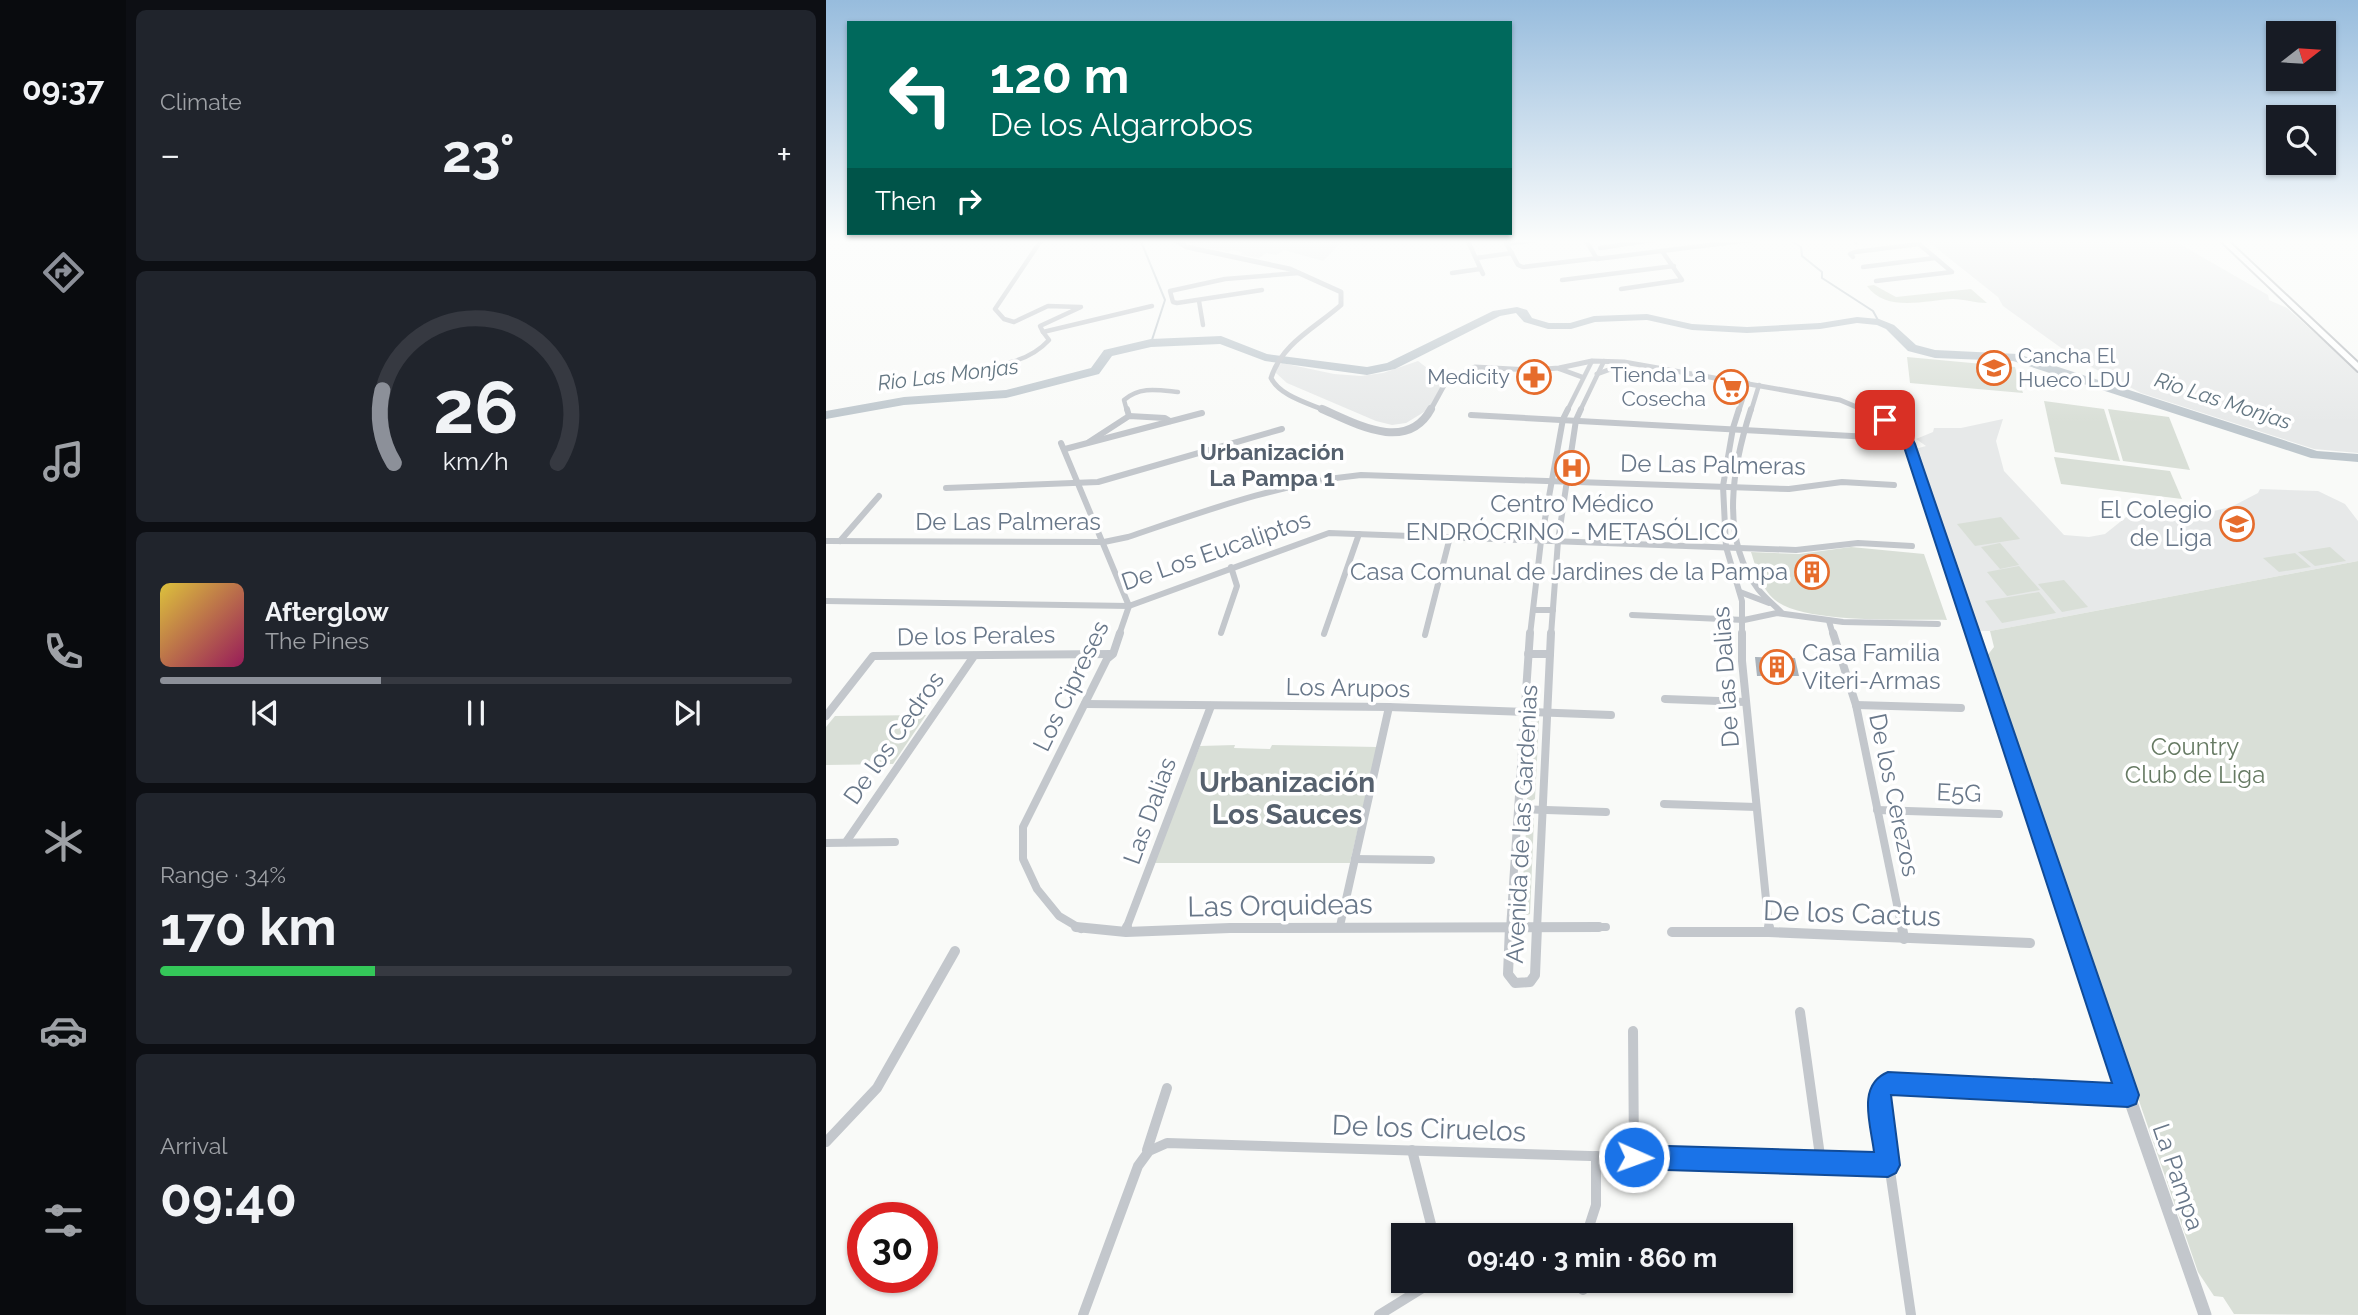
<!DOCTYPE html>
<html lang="en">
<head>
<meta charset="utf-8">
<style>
	:root { --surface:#171b24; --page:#20242c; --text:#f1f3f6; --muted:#9ea1a6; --line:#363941; --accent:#8c9099 }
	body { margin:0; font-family:Raleway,sans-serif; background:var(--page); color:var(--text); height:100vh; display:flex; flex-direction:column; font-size:26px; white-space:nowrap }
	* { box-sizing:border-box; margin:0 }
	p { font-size:23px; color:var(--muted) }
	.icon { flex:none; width:38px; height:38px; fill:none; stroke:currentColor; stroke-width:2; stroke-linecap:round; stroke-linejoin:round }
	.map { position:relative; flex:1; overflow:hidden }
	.side { display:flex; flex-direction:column; gap:10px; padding:10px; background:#0d0f14; width:700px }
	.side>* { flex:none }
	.hud { position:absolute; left:21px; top:21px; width:665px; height:214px; border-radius:0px; box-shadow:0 2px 5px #0004; background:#00695c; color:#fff; overflow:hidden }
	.needle { width:46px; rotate:73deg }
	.controls { position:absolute; left:1440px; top:21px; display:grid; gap:14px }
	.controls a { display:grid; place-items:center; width:70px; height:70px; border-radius:0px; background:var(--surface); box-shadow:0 2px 5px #0004; font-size:35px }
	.speed { position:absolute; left:21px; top:1202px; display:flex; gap:14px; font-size:35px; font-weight:700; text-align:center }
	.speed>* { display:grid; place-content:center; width:91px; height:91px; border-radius:50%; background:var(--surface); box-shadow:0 2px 5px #0004; line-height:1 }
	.speed .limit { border:10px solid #d22; background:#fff; color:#111 }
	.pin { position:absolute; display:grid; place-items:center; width:60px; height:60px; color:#fff; margin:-30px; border-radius:14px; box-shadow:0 4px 10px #0006 }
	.me { position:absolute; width:77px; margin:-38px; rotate:92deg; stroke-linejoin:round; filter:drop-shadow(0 0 5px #0008) }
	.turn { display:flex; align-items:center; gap:24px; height:147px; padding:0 28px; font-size:32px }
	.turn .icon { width:91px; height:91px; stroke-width:2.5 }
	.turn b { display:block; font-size:49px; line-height:60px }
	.then { display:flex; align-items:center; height:66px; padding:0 28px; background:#0003; gap:14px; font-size:26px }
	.big { font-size:52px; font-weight:700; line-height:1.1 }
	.side .card { flex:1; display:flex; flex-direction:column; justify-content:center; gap:10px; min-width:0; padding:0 24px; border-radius:10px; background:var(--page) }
	.side .dial { align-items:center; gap:0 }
	.dial svg { height:182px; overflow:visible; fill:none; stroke:var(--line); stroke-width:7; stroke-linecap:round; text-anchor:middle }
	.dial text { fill:var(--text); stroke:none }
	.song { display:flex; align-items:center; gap:21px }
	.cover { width:84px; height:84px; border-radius:10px; background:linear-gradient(135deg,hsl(50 70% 55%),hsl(330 70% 35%)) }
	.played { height:7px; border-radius:4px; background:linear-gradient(90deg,var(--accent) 35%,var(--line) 35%) }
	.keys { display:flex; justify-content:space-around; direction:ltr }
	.heat { display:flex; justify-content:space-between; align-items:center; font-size:38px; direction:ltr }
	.charge { height:10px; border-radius:5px; background:linear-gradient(90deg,#34c759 34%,var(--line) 0) }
	.trip { position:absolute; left:565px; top:1223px; width:402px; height:70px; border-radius:0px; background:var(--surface); box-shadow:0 2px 5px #0004; font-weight:700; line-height:70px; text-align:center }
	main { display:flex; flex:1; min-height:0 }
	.dock { display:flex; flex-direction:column; width:126px; justify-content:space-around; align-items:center; background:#090b0e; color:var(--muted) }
	.dock .icon { width:49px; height:49px }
	.dock .selected { color:var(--accent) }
	.dock b { font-size:32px; color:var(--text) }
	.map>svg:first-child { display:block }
</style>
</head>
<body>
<main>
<nav class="dock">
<b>09:37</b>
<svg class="icon selected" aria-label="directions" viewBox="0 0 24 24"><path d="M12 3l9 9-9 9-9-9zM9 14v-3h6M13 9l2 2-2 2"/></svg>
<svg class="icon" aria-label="music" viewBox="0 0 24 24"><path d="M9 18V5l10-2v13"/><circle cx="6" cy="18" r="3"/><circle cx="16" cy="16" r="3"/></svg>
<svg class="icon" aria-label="phone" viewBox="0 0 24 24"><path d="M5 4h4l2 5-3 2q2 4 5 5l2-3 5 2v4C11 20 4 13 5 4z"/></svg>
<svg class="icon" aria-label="climate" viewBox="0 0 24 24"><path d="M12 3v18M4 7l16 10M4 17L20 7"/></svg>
<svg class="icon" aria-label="car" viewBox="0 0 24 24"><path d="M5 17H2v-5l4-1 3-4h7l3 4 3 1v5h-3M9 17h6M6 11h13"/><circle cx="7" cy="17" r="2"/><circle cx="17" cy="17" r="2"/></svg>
<svg class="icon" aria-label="filters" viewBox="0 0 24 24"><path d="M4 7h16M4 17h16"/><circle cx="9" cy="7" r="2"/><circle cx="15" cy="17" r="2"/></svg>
</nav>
<section class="side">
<div class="card"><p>Climate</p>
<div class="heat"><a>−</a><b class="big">23°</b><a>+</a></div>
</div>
<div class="card dial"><svg viewBox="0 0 100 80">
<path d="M14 69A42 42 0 1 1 86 69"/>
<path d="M14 69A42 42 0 0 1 9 37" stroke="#8c9099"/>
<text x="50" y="56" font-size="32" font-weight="700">26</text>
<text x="50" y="72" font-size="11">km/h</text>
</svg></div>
<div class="card">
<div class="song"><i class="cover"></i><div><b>Afterglow</b><p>The Pines</p></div></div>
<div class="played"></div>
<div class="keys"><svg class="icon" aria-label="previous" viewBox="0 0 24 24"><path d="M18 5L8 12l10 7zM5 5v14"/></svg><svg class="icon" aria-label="pause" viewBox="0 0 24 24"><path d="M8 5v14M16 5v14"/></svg><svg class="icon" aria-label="next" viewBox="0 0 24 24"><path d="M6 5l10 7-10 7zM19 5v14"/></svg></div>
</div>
<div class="card"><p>Range · 34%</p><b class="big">170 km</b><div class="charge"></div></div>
<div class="card"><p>Arrival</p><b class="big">09:40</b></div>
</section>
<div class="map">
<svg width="1532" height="1315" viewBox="0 0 1532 1315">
	<rect width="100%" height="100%" fill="#f9faf8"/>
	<g fill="#e7e9e9">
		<path d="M354,239H519L497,261L458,250L450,255L441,253L433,258L415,255L416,252L406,250L402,252L369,246Z"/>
		<path d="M1099,239H1345L1442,295L1443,300L1461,308L1532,372V453L1488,449L1315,393L1252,360L1177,306L1172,297Z"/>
		<path d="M592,361L618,381L603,409L580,423L566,425L550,421L461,383L450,373V368L456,363L508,374L535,376L557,373Z"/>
		<path d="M1177,419L1170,441L1178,471L1238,535L1263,537L1279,534L1304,514L1357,518L1405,507L1432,493L1434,489L1492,491L1519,504L1532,521V561L1164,631H1152L1089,449L1100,446L1090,439L1107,432L1108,428H1135Z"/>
	</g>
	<g fill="#d9dfd7">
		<path d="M1048,285L1070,297L1145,289L1161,303C1149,303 1138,299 1127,299C1100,300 1060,313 1041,286Z"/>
		<path d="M1081,357L1189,367L1197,393L1084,383Z"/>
		<path d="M1218,401L1278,409L1294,461L1229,452Z"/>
		<path d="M1282,409L1343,417L1364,470L1297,461Z"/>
		<path d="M1228,457L1344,471L1356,499L1235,484Z"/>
		<path d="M1175,517L1194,539L1149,546L1131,524Z"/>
		<path d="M1174,543L1193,565L1174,569L1155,547Z"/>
		<path d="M1025,547L1098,554L1121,620C1082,619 978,624 949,600C934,587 931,570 925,552L973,554Z"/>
		<path d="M1504,547L1520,561L1489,566L1472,552Z"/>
		<path d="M1469,553L1485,567L1453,572L1437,558Z"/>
		<path d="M1532,561V1315L1408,1314L1397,1297L1388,1296L1372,1272L1160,657L1168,647L1164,631Z"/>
		<path d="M1193,566L1214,590L1181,596L1161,572Z"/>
		<path d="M1238,580L1262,607L1236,612L1212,584Z"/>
		<path d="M1213,592L1230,613L1176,623L1159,601Z"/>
		<path d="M100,715L67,764L0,765V727L9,716Z"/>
		<path d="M709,717L713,721L709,799L705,801L701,799L705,720Z"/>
		<path d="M409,745L408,748L444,749L446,745L551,747L524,863H326L374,746Z"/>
		<path d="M701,815H705L708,819L704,914L699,916L695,913Z"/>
	</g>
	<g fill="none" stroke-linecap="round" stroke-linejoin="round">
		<g stroke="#bec7cd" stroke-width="2">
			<path d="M314,239L339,300L325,343"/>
			<path d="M962,239L975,247L976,256L996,272V278L1047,311L1053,322"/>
		</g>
		<path fill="#bec7cd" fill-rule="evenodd" d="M691,307L701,310L706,318L723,323H744L768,316L821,314L866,324L921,327L994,323L1031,317L1053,319L1068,325L1090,345L1109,350L1192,354L1491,451L1532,454V462L1485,458L1187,361L1109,358L1082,351L1060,329L1051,325L1031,323L994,329L921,333L866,330L821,320L769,322L745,329H722L698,322L690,313L674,316L569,369L541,375L439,361L394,344L325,347L286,356L273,374L180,398L78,405L0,419V411L78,397L180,390L265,368L278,350L325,339L395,336L441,354L541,367L561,363L667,311Z"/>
	</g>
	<path fill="#abb3bb" d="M929,657L969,658L973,676H931Z"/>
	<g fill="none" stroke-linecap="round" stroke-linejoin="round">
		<g stroke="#b6babe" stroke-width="4">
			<path id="trunk" d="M1393,239H1400L1532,363V371Z"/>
		</g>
		<g stroke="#c3c7cc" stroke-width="4.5">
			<path d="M216,239L169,309L178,319L188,322L222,306L254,307"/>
			<path d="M641,239L657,274"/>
			<path d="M678,239L692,265L697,267L773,258"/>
			<path d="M759,239L771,259"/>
			<path d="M1027,239L1030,242"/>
			<path d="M680,244L719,239"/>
			<path d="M774,248L834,239"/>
			<path d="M1027,257L1024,254L1029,252L1093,244L1087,239"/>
			<path d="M650,258L686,253"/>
			<path d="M771,259L932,239"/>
			<path d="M1037,267L1109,258"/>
			<path d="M626,273L654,269"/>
			<path d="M736,280L848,266"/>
			<path d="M1050,281L1126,272L1093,244"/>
			<path d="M795,289L856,280L836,251"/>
			<path d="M436,290L351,303L347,302L344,291L399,279L473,273"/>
			<path d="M373,301L377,325"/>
			<path d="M255,307L214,326L217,332L326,306"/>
			<path d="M146,368C174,366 203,362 223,340L217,332"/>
			<path d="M301,411L298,400C314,386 332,390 352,392"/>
			<path d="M741,411L766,361"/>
			<path d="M754,411L778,361"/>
			<path d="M913,411L922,383"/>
			<path d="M925,411L933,385"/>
		</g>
		<g stroke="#c3c7cc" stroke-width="6">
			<path d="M301,409L303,416"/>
			<path d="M913,409L907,428L897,486L900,547L916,601V635"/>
			<path d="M925,409C907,465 893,537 932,589C938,597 947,604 955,612"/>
			<path d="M645,415L1044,437"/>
			<path d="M263,442L303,416L339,418L344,421"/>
			<path d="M235,443L303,606L293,635"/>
			<path d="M239,449L376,413"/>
			<path d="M120,488L272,482L456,429"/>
			<path d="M0,541L278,542L302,537C379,511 454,483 535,475L963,489L1016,482L1068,485"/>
			<path d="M14,541L53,496"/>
			<path d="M914,592L943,603"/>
			<path d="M0,601L303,606L503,533L970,550L1032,543L1086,546"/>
			<path d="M708,610H727"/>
			<path d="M806,615L918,620L951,613L1017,622L1112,624"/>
			<path d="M1003,621L1007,635"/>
			<path d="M395,633L411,586L405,567"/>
			<path d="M498,634L533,534"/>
			<path d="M599,635L624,537"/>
			<path d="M704,635L715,541L737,419L742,409"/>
			<path d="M725,635L732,541L750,420L755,409"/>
		</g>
		<g stroke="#c3c7cc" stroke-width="8">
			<path d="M916,633V661L943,929"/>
			<path d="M1007,633L1030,705L1076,929"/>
			<path d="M702,654H724"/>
			<path d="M839,699L919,702"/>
			<path d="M259,704L563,707L785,715"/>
			<path d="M1030,705L1135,708"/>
			<path d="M0,716L47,656L286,654"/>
			<path d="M838,804L930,807"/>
			<path d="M693,809L780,812"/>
			<path d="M1051,810L1173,814"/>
			<path d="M20,842L148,656"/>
			<path d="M0,843L69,842"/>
			<path d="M529,859L605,860"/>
			<path d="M514,926L563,707"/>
			<path d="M255,929L233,916L211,889L197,859V827L281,659L287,654L294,633"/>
			<path d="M300,929L385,706"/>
			<path d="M384,929L780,927"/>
			<path d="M684,929L704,633"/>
			<path d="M711,929L725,633"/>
		</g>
		<g stroke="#c3c7cc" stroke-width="10">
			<path d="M250,927L300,932L404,928L773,927"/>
			<path d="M684,927L682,974L689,983L704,982L709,975L711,927"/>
			<path d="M943,927V932"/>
			<path d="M1076,927L1078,939"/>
			<path d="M300,930L301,927"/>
			<path d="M846,932H943L1204,943"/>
			<path d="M974,1012L995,1163"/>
			<path d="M807,1031L808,1157"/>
			<path d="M0,1142L51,1088L129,951"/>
			<path d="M321,1150L341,1088"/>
			<path d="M586,1150L608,1236"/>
			<path d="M760,1236L770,1205V1156"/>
			<path d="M757,1281V1290"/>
			<path d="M257,1315L312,1166L323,1151L341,1143L1062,1165"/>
			<path d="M553,1315L608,1281"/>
			<path d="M1085,1315L1053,1095L1055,1088L1062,1083L1302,1095"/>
		</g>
		<g stroke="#c3c7cc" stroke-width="5">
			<path d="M347,239L361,247L464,269L515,292V305C489,328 456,343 445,378C454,396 482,403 500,411"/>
			<path d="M734,369L756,377"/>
			<path d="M771,374L796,365"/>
			<path d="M604,411L621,380L649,367L705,370L733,368L766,361L798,362L1014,400L1040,411"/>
		</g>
		<g stroke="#c3c7cc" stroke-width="8">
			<path d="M496,409C530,424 581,453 605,409"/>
			<path d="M1038,409L1079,435L1147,635"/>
		</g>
		<path stroke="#c3c7cc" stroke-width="10" d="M1147,633L1245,929"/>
		<path stroke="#c3c7cc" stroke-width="13" d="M1244,927L1379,1315"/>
		<use href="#trunk" fill="#fff" fill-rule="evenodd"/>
	</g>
	<linearGradient id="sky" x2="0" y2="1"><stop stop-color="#97bcdd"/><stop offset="0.57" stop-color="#fcfdfc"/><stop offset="1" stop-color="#fcfdfc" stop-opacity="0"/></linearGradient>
	<rect width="1532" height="423" fill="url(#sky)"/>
	<path fill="#1a73e8" stroke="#114b97" stroke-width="2" d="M1059,417L1083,432L1089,444L1313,1095L1310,1104L1302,1107L1065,1095L1074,1165L1070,1173L1062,1177L808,1169L799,1166L796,1157L799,1149L808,1145L1048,1152C1045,1125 1030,1085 1062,1072L1286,1083L1077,444L1073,437L1053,420Z"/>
	<defs>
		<g id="university-ring" transform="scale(1.75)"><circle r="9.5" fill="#fff" stroke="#e66c2c" stroke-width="1.5"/><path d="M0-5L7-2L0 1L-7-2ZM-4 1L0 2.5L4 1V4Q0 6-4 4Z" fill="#e66c2c"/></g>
		<g id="pharmacy-ring" transform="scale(1.75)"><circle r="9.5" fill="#fff" stroke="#e66c2c" stroke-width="1.5"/><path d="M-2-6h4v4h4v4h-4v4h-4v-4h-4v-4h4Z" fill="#e66c2c"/></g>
		<g id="supermarket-ring" transform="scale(1.75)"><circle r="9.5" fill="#fff" stroke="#e66c2c" stroke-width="1.5"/><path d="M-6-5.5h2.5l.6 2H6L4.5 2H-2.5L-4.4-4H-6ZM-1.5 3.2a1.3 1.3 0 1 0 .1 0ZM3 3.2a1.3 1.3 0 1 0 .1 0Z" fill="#e66c2c"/></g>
		<g id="hospital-ring" transform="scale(1.75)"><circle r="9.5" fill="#fff" stroke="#e66c2c" stroke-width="1.5"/><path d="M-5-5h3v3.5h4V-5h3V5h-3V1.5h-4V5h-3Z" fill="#e66c2c"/></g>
		<g id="school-ring" transform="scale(1.75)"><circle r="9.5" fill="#fff" stroke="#e66c2c" stroke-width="1.5"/><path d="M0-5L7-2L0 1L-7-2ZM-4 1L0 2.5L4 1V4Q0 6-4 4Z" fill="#e66c2c"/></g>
		<g id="building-ring" transform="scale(1.75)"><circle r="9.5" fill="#fff" stroke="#e66c2c" stroke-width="1.5"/><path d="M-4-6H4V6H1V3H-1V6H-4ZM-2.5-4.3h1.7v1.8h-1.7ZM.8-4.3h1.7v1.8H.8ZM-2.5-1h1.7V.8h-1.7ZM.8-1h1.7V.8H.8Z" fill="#e66c2c"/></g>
	</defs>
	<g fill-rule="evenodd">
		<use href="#university-ring" x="1168" y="368"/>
		<use href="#pharmacy-ring" x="708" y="377"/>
		<use href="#supermarket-ring" x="905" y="387"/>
		<use href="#hospital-ring" x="746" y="468"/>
		<use href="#school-ring" x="1411" y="524"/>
		<use href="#building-ring" x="986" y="572"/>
		<use href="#building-ring" x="951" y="667"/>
	</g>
	<g text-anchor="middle" stroke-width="7" stroke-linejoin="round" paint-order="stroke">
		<g font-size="21" fill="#687789" stroke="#fff" text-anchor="end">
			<text x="1192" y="363" text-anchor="start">Cancha El<tspan x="1192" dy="24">Hueco LDU</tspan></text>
			<text x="880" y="382">Tienda La<tspan x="880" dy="24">Cosecha</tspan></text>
			<text x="684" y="384">Medicity</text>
		</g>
		<g font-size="21" font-style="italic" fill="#647783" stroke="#fff">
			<text transform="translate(122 375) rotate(-7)" y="7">Rio Las Monjas</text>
			<text transform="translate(1397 401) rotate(18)" y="7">Rio Las Monjas</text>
		</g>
		<g font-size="23" font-weight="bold" fill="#56616e" stroke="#fff">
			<text x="446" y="460">Urbanización<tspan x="446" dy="26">La Pampa 1</tspan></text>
		</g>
		<g font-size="24" fill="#687789" stroke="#fff">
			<text transform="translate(887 465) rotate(1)" y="8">De Las Palmeras</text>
			<text x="182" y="530">De Las Palmeras</text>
			<text transform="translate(390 551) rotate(-19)" y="8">De Los Eucaliptos</text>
			<text transform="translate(150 636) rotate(-1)" y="8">De los Perales</text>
			<text transform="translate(900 677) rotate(-94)" y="8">De las Dalias</text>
			<text transform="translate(245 686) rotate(-64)" y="8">Los Cipreses</text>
			<text transform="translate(522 688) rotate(1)" y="8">Los Arupos</text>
			<text transform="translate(68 738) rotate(-55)" y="8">De los Cedros</text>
			<text transform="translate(1133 793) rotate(2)" y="8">E5G</text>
			<text transform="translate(1068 795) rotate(78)" y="8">De los Cerezos</text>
			<text transform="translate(324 811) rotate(-70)" y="8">Las Dalias</text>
			<text transform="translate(696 824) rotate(-87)" y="8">Avenida de las Gardenias</text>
			<text transform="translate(1352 1177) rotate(71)" y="8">La Pampa</text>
		</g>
		<g font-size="24" fill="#687789" stroke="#fff" text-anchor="end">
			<text x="746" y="512" text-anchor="middle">Centro Médico<tspan x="746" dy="28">ENDRÓCRINO - METASÓLICO</tspan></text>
			<text x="1386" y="518">El Colegio<tspan x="1386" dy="28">de Liga</tspan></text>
			<text x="962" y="580">Casa Comunal de Jardines de la Pampa</text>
			<text x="976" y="661" text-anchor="start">Casa Familia<tspan x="976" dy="28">Viteri-Armas</tspan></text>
		</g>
		<g font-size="24" fill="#667a63" stroke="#fff">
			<text x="1369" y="755">Country<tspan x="1369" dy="28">Club de Liga</tspan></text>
		</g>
		<g font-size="28" font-weight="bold" fill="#56616e" stroke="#fff">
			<text x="461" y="792">Urbanización<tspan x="461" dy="32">Los Sauces</tspan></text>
		</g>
		<g font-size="28" fill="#687789" stroke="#fff">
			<text transform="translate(454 905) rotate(-1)" y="10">Las Orquideas</text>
			<text transform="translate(1026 913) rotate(2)" y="10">De los Cactus</text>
			<text transform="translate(603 1128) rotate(2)" y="10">De los Ciruelos</text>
		</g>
	</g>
</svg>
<div class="controls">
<a><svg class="needle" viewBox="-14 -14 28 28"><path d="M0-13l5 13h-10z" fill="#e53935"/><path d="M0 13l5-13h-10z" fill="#9ea1a6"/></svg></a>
<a><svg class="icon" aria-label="search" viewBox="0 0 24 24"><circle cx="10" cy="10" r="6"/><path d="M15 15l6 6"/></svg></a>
</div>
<div class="speed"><div class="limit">30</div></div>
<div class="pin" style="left:1059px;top:420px;background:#d93025"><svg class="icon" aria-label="arrive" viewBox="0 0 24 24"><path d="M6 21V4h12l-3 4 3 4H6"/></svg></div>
<svg class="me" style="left:808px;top:1157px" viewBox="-20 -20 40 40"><circle r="17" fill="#1a73e8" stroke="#fff" stroke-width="3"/><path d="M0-11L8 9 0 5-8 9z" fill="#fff"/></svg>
<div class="trip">09:40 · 3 min · 860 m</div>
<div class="hud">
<div class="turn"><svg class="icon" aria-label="left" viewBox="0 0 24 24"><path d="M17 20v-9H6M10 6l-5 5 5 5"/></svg><div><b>120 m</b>De los Algarrobos</div></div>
<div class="then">Then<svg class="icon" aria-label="right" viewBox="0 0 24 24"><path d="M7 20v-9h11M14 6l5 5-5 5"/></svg></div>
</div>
</div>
</main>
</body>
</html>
